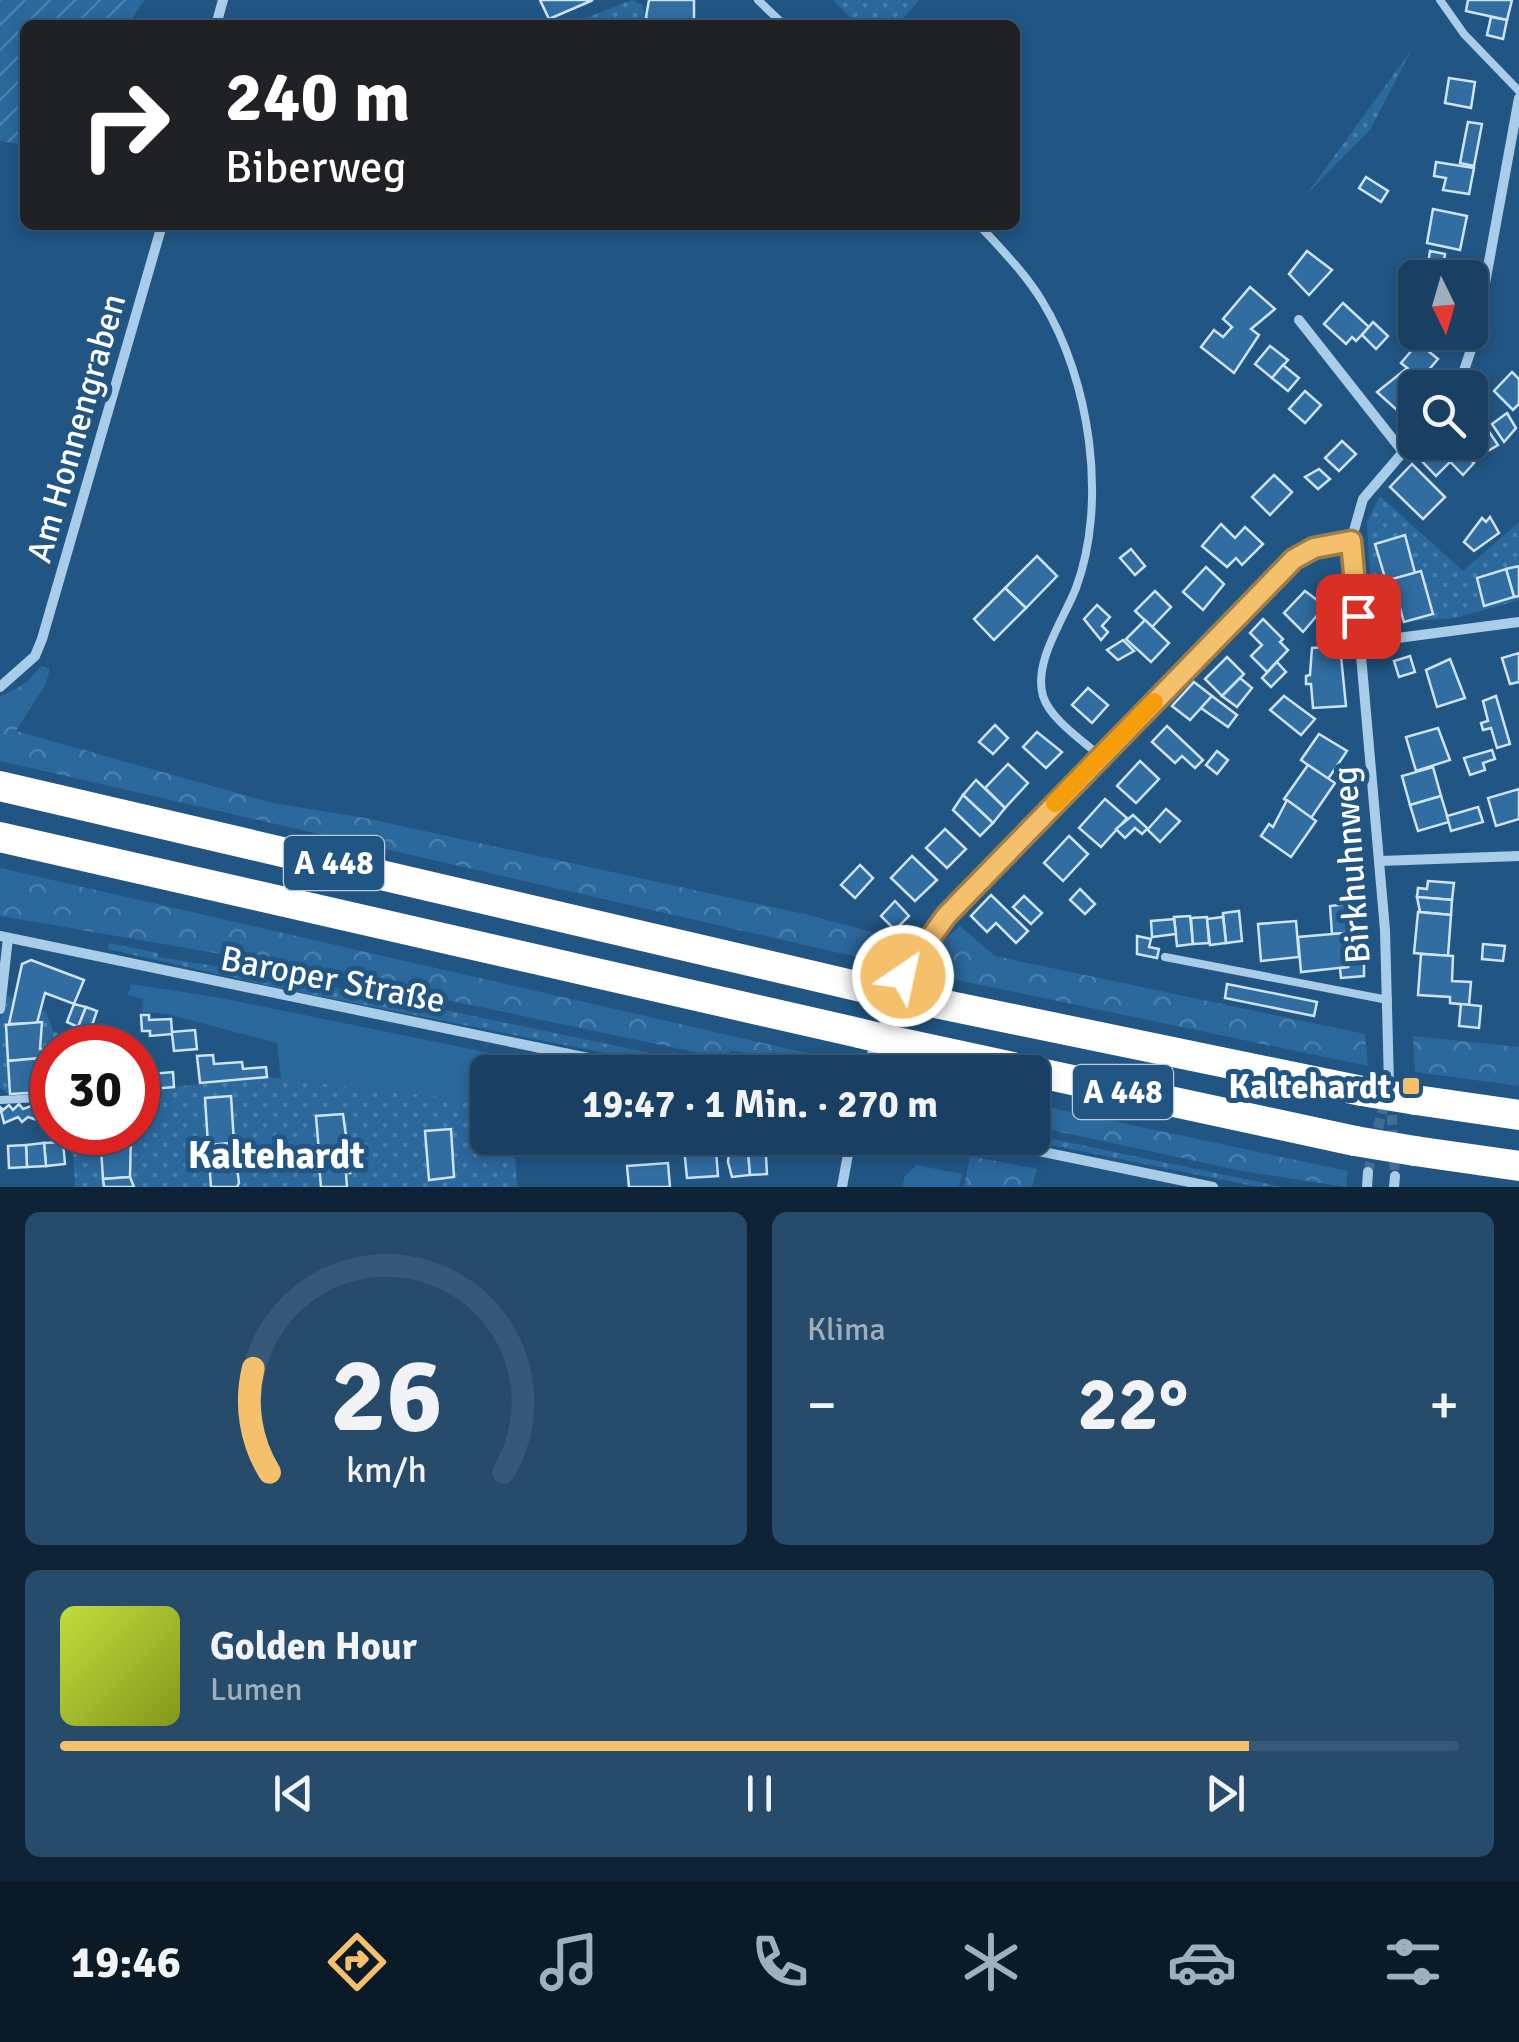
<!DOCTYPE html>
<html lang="de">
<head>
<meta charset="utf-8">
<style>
	:root { --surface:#194062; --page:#264b6b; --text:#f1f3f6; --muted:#9fafbe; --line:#375977; --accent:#f5c06b }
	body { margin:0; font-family:Signika,sans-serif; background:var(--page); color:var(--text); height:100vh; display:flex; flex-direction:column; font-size:38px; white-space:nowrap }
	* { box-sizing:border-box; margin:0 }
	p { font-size:32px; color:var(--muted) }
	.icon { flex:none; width:55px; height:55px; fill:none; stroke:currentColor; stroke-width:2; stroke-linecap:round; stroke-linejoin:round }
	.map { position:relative; height:1187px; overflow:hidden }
	.sheet { display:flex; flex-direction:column; gap:25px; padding:25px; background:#0e2336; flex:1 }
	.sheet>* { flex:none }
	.top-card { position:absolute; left:20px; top:20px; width:1000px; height:210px; border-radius:15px; box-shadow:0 5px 15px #0003,0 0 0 2px var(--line); background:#202124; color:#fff; overflow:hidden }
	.needle { width:65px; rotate:175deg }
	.fabs { position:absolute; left:1398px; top:260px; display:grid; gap:20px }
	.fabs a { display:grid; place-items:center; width:90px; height:90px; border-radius:15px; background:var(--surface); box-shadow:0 5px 15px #0003,0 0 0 2px var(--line); font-size:50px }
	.speed { position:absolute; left:30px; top:1025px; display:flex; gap:20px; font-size:50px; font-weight:700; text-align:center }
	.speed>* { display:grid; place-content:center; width:130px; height:130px; border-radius:50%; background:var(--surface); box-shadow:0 5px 15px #0003,0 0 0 2px var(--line); line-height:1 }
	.speed .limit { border:15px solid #d22; background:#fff; color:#111 }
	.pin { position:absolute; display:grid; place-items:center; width:85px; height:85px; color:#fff; margin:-42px; border-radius:20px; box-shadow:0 5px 15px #0006 }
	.me { position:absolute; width:110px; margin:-55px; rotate:34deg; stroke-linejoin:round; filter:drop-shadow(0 0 8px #0008) }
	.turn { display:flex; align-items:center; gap:35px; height:210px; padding:0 40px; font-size:45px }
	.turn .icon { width:130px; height:130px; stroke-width:2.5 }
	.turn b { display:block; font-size:70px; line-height:85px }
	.big { font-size:75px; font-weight:800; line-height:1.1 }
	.sheet .tile { flex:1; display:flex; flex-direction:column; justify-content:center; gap:15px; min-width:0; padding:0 35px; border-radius:15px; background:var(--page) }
	.sheet .dial { align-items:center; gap:0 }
	.dial svg { height:260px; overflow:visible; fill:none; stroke:var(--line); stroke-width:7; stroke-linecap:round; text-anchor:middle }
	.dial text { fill:var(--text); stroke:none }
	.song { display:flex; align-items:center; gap:30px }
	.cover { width:120px; height:120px; border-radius:15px; background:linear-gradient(135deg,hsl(70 70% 55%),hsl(70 70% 35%)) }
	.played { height:10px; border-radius:5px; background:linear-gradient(90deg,var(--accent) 85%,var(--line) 85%) }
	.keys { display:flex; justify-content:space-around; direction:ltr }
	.heat { display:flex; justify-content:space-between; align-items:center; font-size:55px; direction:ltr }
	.sheet .tiles { flex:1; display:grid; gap:25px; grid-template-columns:1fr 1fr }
	.tile:last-child { grid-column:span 2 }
	.trip { position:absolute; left:470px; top:1055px; width:580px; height:100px; border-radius:15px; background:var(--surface); box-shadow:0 5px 15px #0003,0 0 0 2px var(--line); font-weight:800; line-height:100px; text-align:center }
	.tab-bar { display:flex; height:160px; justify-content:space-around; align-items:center; background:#0a1a27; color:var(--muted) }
	.tab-bar .icon { width:70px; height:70px }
	.tab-bar .active { color:var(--accent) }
	.tab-bar b { font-size:45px; color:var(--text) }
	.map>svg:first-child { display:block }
</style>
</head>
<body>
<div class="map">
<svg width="1519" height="1187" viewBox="0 0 1519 1187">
	<defs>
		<pattern id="grass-dots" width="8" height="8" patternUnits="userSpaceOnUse" patternTransform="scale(2.5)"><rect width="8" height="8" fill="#2b689c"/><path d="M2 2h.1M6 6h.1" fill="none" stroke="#4b7fab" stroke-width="1.8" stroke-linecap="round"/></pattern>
		<pattern id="forest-crowns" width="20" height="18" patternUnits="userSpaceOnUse" patternTransform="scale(2.5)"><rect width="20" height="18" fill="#2b689c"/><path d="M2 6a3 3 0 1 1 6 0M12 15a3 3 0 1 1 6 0" fill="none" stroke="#4b7fab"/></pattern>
		<pattern id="garden-furrows" width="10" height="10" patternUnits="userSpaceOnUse" patternTransform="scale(2.5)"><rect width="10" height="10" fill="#2b689c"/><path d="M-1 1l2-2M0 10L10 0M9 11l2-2" fill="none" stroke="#4b7fab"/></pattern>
	</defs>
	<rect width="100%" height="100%" fill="#215583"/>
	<g fill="url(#grass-dots)">
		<path d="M632,0L643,5L645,25H568Z"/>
		<path d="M833,0H919L898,25H857Z"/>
		<path d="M1412,49L1370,130L1306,195Z"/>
		<path d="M1380,496L1463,571L1519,522V600L1456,618L1373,624L1367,522Z"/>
		<path d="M109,943L158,953V957L291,978L742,1072H700L284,989L108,949Z"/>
		<path d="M7,996L46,1012L53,1031L96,1045L52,1048V1115H47L32,1096L10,1095L0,1088V1020Z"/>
		<path d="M150,1067L153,1089L267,1077L487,1102L488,1138H514L517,1187H75L72,1133L138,1132V1068Z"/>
		<path d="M1033,1135L1283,1187L1254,1186L1016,1138Z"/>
	</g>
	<g fill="url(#forest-crowns)">
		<path d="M41,666L50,669L45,685L16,731L273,803L365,818L809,915L875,933L896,955L892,965L0,761V697L26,683Z"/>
		<path d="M0,868L798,1051L833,1059L830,1072H826L731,1050L728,1059L256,960L0,916Z"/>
		<path d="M960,926L995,956L1365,1034L1368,1066L919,972L933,950Z"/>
		<path d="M1413,1036L1519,1047V1086L1415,1072Z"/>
		<path d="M1033,1104L1348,1171L1346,1187L1242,1171L1033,1126Z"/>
		<path d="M970,1156L1037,1169L1032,1187H964Z"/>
	</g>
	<g fill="#2b689c">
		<path d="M131,984L221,998L584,1072H488L487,1102L281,1079L277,1043L167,1014L142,1012L143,999L128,995Z"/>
		<path d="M917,1165L962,1174L959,1187H902L905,1175Z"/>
	</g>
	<path fill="url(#garden-furrows)" d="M0,0H145L126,25H25V145L0,141Z"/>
	<g fill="#316da1" stroke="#cde4f7" stroke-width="2.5">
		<path d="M540,0H593L549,19Z"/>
		<path d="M649,0H694V21L651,25L646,17Z"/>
		<path d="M1468,0H1512L1507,20L1466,11Z"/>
		<path d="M1491,17L1507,20L1503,39L1487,35Z"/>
		<path d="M1449,78L1475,82L1471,108L1445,103Z"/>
		<path d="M1468,122L1482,124L1474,166L1460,163Z"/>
		<path d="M1436,162L1474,168L1469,194L1443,190L1446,178L1434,176Z"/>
		<path d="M1366,177L1388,191L1381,202L1359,188Z"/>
		<path d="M1433,209L1467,216L1460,250L1427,243Z"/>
		<path d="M1307,251L1332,270L1309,295L1289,274Z"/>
		<path d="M1430,251L1445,254L1444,261L1457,263L1455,278L1426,276Z"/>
		<path d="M1250,287L1275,309L1251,329L1259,335L1234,373L1201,347L1214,330L1223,337L1232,327L1223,319Z"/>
		<path d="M1343,303L1369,327L1356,341L1352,337L1346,344L1324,324Z"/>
		<path d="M1373,322L1388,336L1376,349L1362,335Z"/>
		<path d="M1418,343L1438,359L1421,379L1401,363Z"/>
		<path d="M1270,346L1288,360L1272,378L1255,364Z"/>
		<path d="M1283,365L1299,378L1288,391L1272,378Z"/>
		<path d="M1407,368L1424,382L1398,411L1377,392Z"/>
		<path d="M1512,372L1519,379V404L1513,410L1494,391Z"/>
		<path d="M1305,391L1321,405L1305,423L1289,409Z"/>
		<path d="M1474,409L1498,445L1486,452L1477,439L1468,447L1464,442H1470Z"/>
		<path d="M1507,413L1516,428L1504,442L1492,424Z"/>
		<path d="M1342,441L1356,454L1339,471L1325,458Z"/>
		<path d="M1448,442L1474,463L1463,475L1432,443Z"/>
		<path d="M1432,443L1450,462L1436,476L1418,457Z"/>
		<path d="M1412,464L1445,497L1423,519L1390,487Z"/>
		<path d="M1319,469L1330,479L1318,489L1305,477Z"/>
		<path d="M1274,475L1292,492L1270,515L1252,497Z"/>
		<path d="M1490,517L1499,533L1474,551L1464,542L1482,518L1486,522Z"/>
		<path d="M1221,524L1235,538L1245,527L1263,544L1242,565L1236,558L1227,567L1202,546Z"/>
		<path d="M1405,535L1415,573L1386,581L1375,544Z"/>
		<path d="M1131,549L1145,566L1135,575L1120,558Z"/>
		<path d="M1037,556L1057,576L1026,608L1005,588Z"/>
		<path d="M1519,566V596L1514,597L1506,569Z"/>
		<path d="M1206,567L1224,584L1203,610L1183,592Z"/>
		<path d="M1506,569L1514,597L1484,606L1477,578Z"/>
		<path d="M1421,571L1433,614L1404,622L1392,579Z"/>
		<path d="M1005,588L1026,608L994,640L974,619Z"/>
		<path d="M1155,591L1171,607L1152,627L1135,611Z"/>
		<path d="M1305,591L1325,606L1303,632L1284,613Z"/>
		<path d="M1097,605L1110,617L1102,626L1108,632L1101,640L1084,619Z"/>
		<path d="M1263,619L1283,639L1280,642L1288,650L1267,672L1251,656L1262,645L1250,633Z"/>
		<path d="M1145,620L1169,643L1151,662L1126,639Z"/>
		<path d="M1123,640L1134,651L1118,660L1107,650Z"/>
		<path d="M1340,646L1346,706L1313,708L1311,684H1306V676L1310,675L1312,648Z"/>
		<path d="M1519,653V682L1510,684L1502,658Z"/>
		<path d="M1410,656L1415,672L1399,677L1394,661Z"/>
		<path d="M1227,657L1244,674L1222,696L1205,679Z"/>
		<path d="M1450,659L1465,698L1437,707L1426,670Z"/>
		<path d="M1277,662L1286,672L1271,687L1262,678Z"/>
		<path d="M1240,678L1252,688L1237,707L1222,696Z"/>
		<path d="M1194,682L1212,696L1190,720L1172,706Z"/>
		<path d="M1088,688L1108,705L1092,723L1072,705Z"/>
		<path d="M1212,696L1237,715L1228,727L1201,708Z"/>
		<path d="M1284,696L1315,719L1301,735L1270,710Z"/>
		<path d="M1496,696L1510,744L1497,748L1491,728L1483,730L1481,723L1488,721L1483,701Z"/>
		<path d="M995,725L1008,738L993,754L979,742Z"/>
		<path d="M1167,726L1203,760L1195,768L1182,756L1175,763L1152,742Z"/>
		<path d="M1438,728L1450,760L1416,771L1406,737Z"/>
		<path d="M1037,732L1062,752L1046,768L1023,747Z"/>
		<path d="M1319,734L1347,751L1328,779L1301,760Z"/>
		<path d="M1492,750L1495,759L1483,763L1485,770L1470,775L1464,758Z"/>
		<path d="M1217,751L1228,760L1217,774L1206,765Z"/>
		<path d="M1140,761L1159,779L1136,803L1117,786Z"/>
		<path d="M1008,764L1028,783L1005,808L985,788Z"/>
		<path d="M1308,765L1335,783L1311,818L1284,799Z"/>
		<path d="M1433,767L1441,796L1410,805L1402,776Z"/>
		<path d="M976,780L1005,808L993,823L963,795Z"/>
		<path d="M1519,789V819L1496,826L1488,798Z"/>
		<path d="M963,795L993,823L980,836L953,810Z"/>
		<path d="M1441,796L1449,822L1418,831L1410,805Z"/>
		<path d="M1105,799L1127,818L1101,847L1079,828Z"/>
		<path d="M1287,800L1316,821L1291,857L1261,836L1269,824L1273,827Z"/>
		<path d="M1478,807L1483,822L1451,831L1447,816Z"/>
		<path d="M1166,809L1180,821L1160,842L1147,829L1142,834L1135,828L1125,838L1116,829L1133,815L1148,829Z"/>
		<path d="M945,829L966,849L947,868L926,848Z"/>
		<path d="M1069,836L1088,854L1063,881L1044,863Z"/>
		<path d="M912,856L937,880L915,901L891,878Z"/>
		<path d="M860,865L873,878L855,898L841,885Z"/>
		<path d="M1428,881L1454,883L1452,900L1417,897L1418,888L1427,889Z"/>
		<path d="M1080,889L1095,904L1085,914L1070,900Z"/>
		<path d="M991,895L1028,931L1016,943L996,923L987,932L971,916Z"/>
		<path d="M1024,896L1042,913L1031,924L1013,907Z"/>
		<path d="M1417,897L1452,900L1451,915L1420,912Z"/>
		<path d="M895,901L909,916L895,930L881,916Z"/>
		<path d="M1357,903L1359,927H1364V976L1341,978L1340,968L1348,967L1344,933L1332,934L1330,906Z"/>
		<path d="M1239,911L1242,941L1226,943L1223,913Z"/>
		<path d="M1418,912L1451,915L1448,956L1414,953Z"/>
		<path d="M1190,916L1193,944L1177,946L1174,917Z"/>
		<path d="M1207,917L1209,943L1193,944L1191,918Z"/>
		<path d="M1223,917L1226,943L1210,945L1207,919Z"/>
		<path d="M1174,919L1176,934L1152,937L1151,921Z"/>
		<path d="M1296,921L1299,957L1261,961L1258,924Z"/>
		<path d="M1344,933L1348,967L1301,972L1298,937Z"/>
		<path d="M1137,936L1151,939L1149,947L1159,949L1157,958L1137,954Z"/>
		<path d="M1483,944L1505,946L1503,961L1482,959Z"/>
		<path d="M1421,954L1453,956L1452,981L1471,982L1469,1005L1450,1003V997L1418,995Z"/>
		<path d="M31,960L84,980L74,1004L45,993L37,1023L9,1024L22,964Z"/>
		<path d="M1227,984L1317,1002L1314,1016L1225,998Z"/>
		<path d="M74,1004L86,1007L78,1027L67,1022Z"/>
		<path d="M1461,1004L1481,1006L1479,1028L1459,1026Z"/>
		<path d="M86,1007L97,1011L90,1031L78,1027Z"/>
		<path d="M141,1015H149V1020L171,1019L172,1032L195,1030L197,1049L174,1051L172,1034L150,1036V1031H142Z"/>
		<path d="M42,1022L40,1049H44L45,1058L8,1061L6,1025Z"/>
		<path d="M213,1055L214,1064L242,1062L243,1069L266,1067L267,1077L200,1083L197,1056Z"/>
		<path d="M40,1058L45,1061V1070H41L46,1092L10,1094L8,1061Z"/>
		<path d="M173,1072L174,1087L152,1089L151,1074Z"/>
		<path d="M231,1096L234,1143L208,1145L205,1098Z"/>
		<path d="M19,1104L23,1109L37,1104L47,1115L40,1121L28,1117L22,1122L18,1117L4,1123L0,1107L3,1110L9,1105L13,1110Z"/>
		<path d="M343,1114L349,1158L320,1164L316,1116Z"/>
		<path d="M451,1129L454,1177L429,1180L425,1131Z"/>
		<path d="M100,1132L131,1134L130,1177L103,1179Z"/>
		<path d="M683,1138H715L718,1176L687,1178Z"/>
		<path d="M747,1138L750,1175L732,1177L728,1162L730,1143Z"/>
		<path d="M747,1138H765L767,1174L750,1175Z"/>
		<path d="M63,1142L65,1164L46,1166L44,1143Z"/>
		<path d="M44,1143L46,1166L27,1167L26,1145Z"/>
		<path d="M234,1143L239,1183L237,1187H211L208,1145Z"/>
		<path d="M26,1145L27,1167L9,1168L8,1146Z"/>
		<path d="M346,1162L350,1173H346L347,1187H321L319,1164Z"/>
		<path d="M668,1163L670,1187H629L627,1166Z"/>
		<path d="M130,1177L134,1187H104L103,1179Z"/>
	</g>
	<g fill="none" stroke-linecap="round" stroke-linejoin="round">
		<g stroke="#426e96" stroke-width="10" stroke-dasharray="10 5" stroke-linecap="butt">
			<path d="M1391,1100L1395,1176"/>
			<path d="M1368,1172L1385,1099"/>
		</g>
		<g stroke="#a9cce9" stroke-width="8">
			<path d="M758,0L784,25"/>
			<path d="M1440,0L1464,34L1519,91"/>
			<path d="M979,225C1001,249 1025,273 1042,301C1090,379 1108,502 1076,588C1064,619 1033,662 1043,696C1050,719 1082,740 1100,756"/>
			<path d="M1165,957L1388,1000"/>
			<path d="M0,1100L41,1098"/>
		</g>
		<g stroke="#a9cce9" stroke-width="10">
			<path d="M216,25L223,0"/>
			<path d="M1299,320L1403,452"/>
			<path d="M1458,388L1475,338L1519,98"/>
			<path d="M1360,643L1519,622"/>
			<path d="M0,687L35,656L42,639L162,225"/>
			<path d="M1380,861L1519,856"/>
			<path d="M0,936L656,1072"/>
			<path d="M0,1009L8,938"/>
			<path d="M865,1072L903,976L946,916L1294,559L1314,548L1351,541"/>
			<path d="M1389,1084L1385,930L1351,541L1363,499L1415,438"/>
			<path d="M976,1138L1213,1187"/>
			<path d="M842,1187L851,1138"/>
			<path d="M1367,1187L1368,1172"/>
			<path d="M1394,1187L1395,1176"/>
		</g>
		<g stroke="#fff" stroke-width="30">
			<path d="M0,786L878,991"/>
			<path d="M0,837L859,1033"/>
			<path d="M911,998L1362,1091"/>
			<path d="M892,1041L1355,1141"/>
			<path d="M1416,1100L1519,1115"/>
			<path d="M1415,1151L1519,1166"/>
		</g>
		<g stroke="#fff" stroke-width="30">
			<path d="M878,991L911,998"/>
			<path d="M859,1033L892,1041"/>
			<path d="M1362,1091L1416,1100"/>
			<path d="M1355,1141L1415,1151"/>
		</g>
	</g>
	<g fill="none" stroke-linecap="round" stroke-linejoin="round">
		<g stroke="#9f7d46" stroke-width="25">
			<path id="route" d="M903,976L946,916L1294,559L1314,548L1351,541L1358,616"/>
		</g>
		<use href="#route" stroke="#f5c06b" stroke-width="18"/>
		<path stroke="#f59e0b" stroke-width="18" d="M1055,803L1154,702"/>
	</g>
	<rect fill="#f5c06b" stroke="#215583" stroke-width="4" x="1401" y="1076" width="20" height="20" rx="5"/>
	<g text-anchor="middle" stroke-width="10" stroke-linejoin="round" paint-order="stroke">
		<g fill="#215583" stroke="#bcccda" stroke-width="2.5">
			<rect x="284" y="836" width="100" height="54" rx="8"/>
			<rect x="1073" y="1065" width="100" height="54" rx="8"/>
		</g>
		<g font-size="32" font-weight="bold" fill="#fff">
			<text x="334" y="874">A 448</text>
			<text x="1123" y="1103">A 448</text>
		</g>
		<g font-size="35" fill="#fff" stroke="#215583">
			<text transform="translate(76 428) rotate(-74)" y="12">Am Honnengraben</text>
			<text transform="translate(1351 865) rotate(-94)" y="12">Birkhuhnweg</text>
			<text transform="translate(333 979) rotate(11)" y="12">Baroper Straße</text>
		</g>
		<g font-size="35" font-weight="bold" fill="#fff" stroke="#215583" text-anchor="end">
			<text x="1391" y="1098">Kaltehardt</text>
		</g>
		<g font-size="38" font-weight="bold" fill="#fff" stroke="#215583">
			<text x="276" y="1168">Kaltehardt</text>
		</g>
	</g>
</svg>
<div class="fabs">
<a><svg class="needle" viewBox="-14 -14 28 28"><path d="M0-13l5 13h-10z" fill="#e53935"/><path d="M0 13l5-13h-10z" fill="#9fafbe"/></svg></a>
<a><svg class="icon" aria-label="search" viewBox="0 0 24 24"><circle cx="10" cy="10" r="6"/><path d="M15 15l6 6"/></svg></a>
</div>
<div class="speed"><div class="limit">30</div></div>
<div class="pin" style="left:1358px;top:616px;background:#d93025"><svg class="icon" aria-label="arrive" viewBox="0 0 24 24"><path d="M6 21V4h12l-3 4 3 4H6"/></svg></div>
<svg class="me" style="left:903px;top:976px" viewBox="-20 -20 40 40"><circle r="17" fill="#f5c06b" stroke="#fff" stroke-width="3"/><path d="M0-11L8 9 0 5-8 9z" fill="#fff"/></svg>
<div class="trip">19:47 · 1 Min. · 270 m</div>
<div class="top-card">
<div class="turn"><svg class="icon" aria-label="right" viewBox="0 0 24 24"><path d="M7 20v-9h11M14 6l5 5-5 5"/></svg><div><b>240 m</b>Biberweg</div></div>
</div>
</div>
<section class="sheet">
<div class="tiles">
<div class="tile dial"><svg viewBox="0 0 100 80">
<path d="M14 69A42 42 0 1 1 86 69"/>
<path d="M14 69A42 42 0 0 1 9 37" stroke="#f5c06b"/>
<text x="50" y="56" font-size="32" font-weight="700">26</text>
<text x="50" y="72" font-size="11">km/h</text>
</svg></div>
<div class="tile"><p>Klima</p>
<div class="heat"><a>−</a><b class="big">22°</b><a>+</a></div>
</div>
<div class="tile">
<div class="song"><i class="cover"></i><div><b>Golden Hour</b><p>Lumen</p></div></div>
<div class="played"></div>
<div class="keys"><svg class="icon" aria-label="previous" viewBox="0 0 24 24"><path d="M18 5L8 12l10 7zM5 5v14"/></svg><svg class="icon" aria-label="pause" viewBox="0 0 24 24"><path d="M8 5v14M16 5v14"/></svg><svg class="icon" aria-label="next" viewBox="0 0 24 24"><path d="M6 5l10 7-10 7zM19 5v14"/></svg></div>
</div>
</div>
</section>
<nav class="tab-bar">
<b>19:46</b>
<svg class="icon active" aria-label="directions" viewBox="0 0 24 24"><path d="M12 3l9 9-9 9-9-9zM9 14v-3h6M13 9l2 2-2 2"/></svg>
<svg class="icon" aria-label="music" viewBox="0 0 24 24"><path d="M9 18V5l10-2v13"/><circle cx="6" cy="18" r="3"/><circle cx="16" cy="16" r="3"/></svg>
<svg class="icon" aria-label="phone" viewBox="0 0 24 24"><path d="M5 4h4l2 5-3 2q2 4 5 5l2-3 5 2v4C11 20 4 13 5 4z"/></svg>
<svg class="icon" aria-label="climate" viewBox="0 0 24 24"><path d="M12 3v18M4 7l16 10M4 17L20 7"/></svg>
<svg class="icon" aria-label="car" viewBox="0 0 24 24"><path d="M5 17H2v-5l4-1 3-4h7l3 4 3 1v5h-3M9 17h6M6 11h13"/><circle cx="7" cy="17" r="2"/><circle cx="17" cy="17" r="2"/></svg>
<svg class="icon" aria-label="filters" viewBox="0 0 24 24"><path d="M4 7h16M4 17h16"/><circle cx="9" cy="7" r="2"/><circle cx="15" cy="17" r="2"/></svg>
</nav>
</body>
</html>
